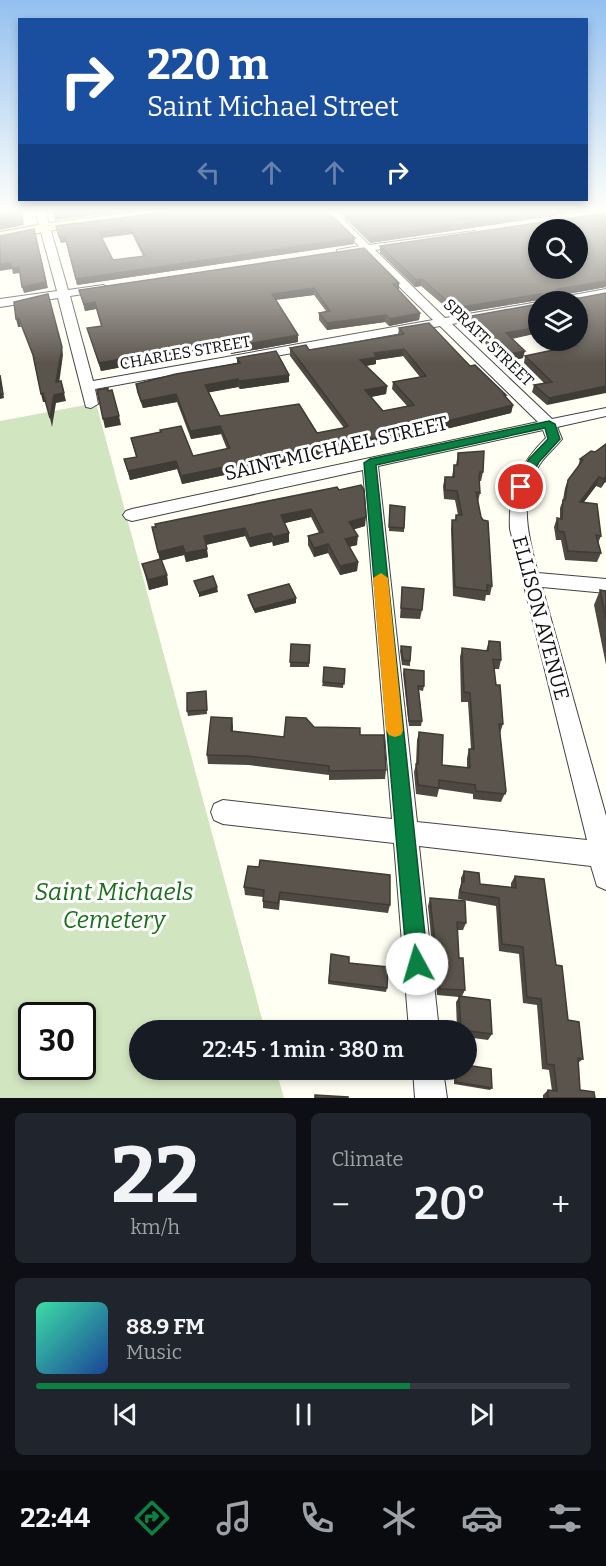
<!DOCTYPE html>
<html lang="en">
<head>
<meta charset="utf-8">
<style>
	:root { --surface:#171b24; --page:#20242c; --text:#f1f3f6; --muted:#9ea1a6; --line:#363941; --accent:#0b8043 }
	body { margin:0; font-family:Bitter,serif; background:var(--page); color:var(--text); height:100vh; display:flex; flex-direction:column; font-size:22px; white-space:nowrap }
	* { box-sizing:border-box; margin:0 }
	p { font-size:20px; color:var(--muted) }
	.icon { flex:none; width:33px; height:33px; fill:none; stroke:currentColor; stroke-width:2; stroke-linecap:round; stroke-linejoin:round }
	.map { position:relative; height:1098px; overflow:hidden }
	.panel { display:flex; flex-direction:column; gap:15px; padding:15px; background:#0d0f14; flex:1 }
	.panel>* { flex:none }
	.top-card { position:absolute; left:18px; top:18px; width:570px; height:183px; border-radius:0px; box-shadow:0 3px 9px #0003; background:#1a4fa0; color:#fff; overflow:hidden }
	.controls { position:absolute; left:528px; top:219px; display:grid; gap:12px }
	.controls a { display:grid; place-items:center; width:60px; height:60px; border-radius:50%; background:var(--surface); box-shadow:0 3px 9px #0003; font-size:30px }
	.speed { position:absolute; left:18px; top:1002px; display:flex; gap:12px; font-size:30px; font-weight:700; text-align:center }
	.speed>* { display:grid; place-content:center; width:78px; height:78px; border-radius:50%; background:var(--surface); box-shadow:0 3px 9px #0003; line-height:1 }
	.speed .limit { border:3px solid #111; border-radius:9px; background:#fff; color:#111 }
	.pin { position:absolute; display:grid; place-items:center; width:51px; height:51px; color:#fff; margin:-26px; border:3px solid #fff; border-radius:50%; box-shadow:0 2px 6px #0007 }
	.me { position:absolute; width:66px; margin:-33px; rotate:354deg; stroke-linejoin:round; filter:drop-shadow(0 0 4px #0008) }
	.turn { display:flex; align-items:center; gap:21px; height:126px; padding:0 30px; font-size:27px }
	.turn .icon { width:78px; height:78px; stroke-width:2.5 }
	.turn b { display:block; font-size:42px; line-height:51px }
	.lanes { display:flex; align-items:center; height:57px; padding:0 30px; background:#0003; justify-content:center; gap:30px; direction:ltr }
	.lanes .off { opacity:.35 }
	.big { font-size:45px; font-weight:600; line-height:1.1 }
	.panel .tile { flex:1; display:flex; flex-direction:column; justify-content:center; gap:9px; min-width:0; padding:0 21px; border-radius:9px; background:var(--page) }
	.panel .dial { align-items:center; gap:0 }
	.dial b { font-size:78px; line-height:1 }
	.song { display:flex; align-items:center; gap:18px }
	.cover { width:72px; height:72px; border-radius:9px; background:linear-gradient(135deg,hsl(160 70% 55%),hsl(220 70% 35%)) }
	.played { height:6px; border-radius:3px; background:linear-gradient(90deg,var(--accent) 70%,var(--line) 70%) }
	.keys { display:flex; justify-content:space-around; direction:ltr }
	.heat { display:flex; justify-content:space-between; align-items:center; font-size:33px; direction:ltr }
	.panel .tiles { flex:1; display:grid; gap:15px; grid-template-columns:1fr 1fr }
	.tile:last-child { grid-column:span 2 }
	.trip { position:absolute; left:129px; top:1020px; width:348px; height:60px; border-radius:30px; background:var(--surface); box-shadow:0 3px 9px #0003; font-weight:600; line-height:60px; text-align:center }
	.dock { display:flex; height:96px; justify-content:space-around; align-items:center; background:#090b0e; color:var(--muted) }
	.dock .icon { width:42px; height:42px }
	.dock .selected { color:var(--accent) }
	.dock b { font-size:27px; color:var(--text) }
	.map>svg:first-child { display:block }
</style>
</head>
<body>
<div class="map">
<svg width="606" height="1098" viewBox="0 0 606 1098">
	<rect width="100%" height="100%" fill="#fffff4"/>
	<path fill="#d2e5c1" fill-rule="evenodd" d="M96,403L265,1030H140V1070H276L284,1098H0V421ZM32,1016H82V1066H32Z"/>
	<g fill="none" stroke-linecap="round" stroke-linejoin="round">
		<g stroke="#434343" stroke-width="2">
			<g id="minor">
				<path d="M35,210H45L68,290L103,285L109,288L103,291L70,296L93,381L433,320L364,252L337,254V250L359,246L324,210H334L369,245L475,231L476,233L471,236L375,250L445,318L538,302V308L452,324L552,419L606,408V416L557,427L562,439C555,448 546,455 540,464C518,497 528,537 538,573L606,579V593L542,587L606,816V890L597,886L591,866L419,846L439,1030H409L394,843L223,824L214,820L211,812L214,804L223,800L392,819L363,470L132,521L126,519L123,515L126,511L132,509L538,422L440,326L95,389L98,404L91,408L86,407L58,298L0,307V299L57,291ZM543,430L546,438C519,464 508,492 510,529L587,840L417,822L378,466Z"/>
				<path d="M606,289V297L578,302H551L557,298Z"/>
				<path d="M413,1070H443L447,1098H415Z"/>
			</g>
		</g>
		<g stroke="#323232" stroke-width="2">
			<path id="secondary" d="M153,210H191L184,214L55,230L0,240V232L55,222Z"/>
		</g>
		<use href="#minor" fill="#fff" fill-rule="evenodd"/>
		<use href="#secondary" fill="#f8ffaf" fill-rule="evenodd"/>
	</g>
	<g fill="#4d4841" fill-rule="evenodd">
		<path d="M184,210L354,244L77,285L66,242L61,243L56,226ZM132,234L143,256L113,260L102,238Z"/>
		<path d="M337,210H593L370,243Z"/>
		<path d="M606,213V287L557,296L555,297L580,298L606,293L547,405L532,392L534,385L544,383L524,363L525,356L568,347L560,340H578V302H539V300L454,314L421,286L415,287L380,253V246Z"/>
		<path d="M364,248L398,290L420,313L419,320L389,326L385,322L327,330L319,320V313L326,311L314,295L276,300L298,335V342L231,354L228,347L101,371L87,328L101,326L96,309L85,311L79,290Z"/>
		<path d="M538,304V333L512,339L523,358L504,362L465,324L466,317Z"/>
		<path d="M399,328L470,366L506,397L513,405L511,413L381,445L290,461L271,465V468L235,475L234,473L182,484L177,469L130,480L124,459L136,457L131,438L193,456L227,449L221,434L191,439L177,402L143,408L137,392L136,384L237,363V358L289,382L240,389L238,387L209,392L220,416L317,433L344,428L290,356V348L309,350L398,335ZM403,356L420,377L393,382L392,389L407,406L383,411L371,397L386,394L387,386L366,366L376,364V360Z"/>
		<path d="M606,444V483L605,482L601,488L596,486L584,502L601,536L598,543L601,553L597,562L565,560L561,540H556L554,527L557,518L560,519V508L563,500L565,488L568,480L578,467L580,459L595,452Z"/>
		<path d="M458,453L483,472L481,481H479L480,493L478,502L492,586L490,595H486L485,601L453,596L451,529L452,520H455L456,515H458L455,500L444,499L443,486L445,477H452L454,465H456Z"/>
		<path d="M337,487L365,526L354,529L357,545L349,547L358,562L357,571L340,575L328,553L314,557L308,545V536L319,533L311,517L284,523L289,542L273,546L272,542L250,547L245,536L206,545L208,557L186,562L184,555L161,560L167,575L168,585L149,590L142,564L160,560L152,527Z"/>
		<path d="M390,505L405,507L404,532L389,531Z"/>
		<path d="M402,587L422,610L420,619L400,618Z"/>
		<path d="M600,590L606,591V665L594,605Z"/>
		<path d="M248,595L296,598V603L255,613L249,600Z"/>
		<path d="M489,641L501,660L499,669H494L496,685L503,724L500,733L506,791L501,802L473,799V794L439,789L437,797L416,794L414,772L416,764L417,740L419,732L442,765L467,768V758L469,749H471L468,702H461L460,657L462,648L486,651Z"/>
		<path d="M291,644L310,645L309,667H290Z"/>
		<path d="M401,646L410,661V666L402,665L400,651Z"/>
		<path d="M345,669L343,688L322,686L323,682Z"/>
		<path d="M404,669L424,686L423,691L419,690L422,721L421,726H409L403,674Z"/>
		<path d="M206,691L207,714L188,716L187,711Z"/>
		<path d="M232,718L233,732L284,737L314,727L360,735L386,770L385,779L329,780V775L249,765L208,764L207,755Z"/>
		<path d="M464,871L480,884L511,887V883L515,876L556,965L568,1020L583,1059L578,1063L580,1090L595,1098H543V1095L548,1090L552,1091L549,1070L542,1069L537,1005L523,1003L519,954L499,951L496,906L458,899L459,890L461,884V878Z"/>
		<path d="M244,887L390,905L388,913L280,900L279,910L263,908V897L245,895Z"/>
		<path d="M430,898L466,923L463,930H457L459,958L465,990L462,996L492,1034L488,1040L466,1037V1030H457L456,1002L459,997L437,995L428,906Z"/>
		<path d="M331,954L349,963L387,988L386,992L328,984Z"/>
		<path d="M454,1070H466L492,1088L490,1090L454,1084Z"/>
	</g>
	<g fill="#3f3b35">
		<path d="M89,210H137L55,220L54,214Z"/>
		<path d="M555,210H593L370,243V237Z"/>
		<path d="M23,219L24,225L0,230V223Z"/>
		<path d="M131,228L132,234L100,238L99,232Z"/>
		<path d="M36,236L48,288L24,293L22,287Z"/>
		<path d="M65,236L66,242L61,243L59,237Z"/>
		<path d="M355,238L354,244L77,285L76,279Z"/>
		<path d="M11,263L19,267L20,273L13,274L12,269L0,271V264Z"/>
		<path d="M422,279L421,286L415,287L416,280Z"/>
		<path d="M606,281V287L557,296L550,300L551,294L558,289Z"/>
		<path d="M399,283V289L392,290L393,284Z"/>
		<path d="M314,288V295L272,300V294Z"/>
		<path d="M541,294L539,300L454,314L455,308Z"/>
		<path d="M95,302L96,309L85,311L84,304Z"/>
		<path d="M420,313L419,320L389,326L390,319Z"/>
		<path d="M386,315L385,322L327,330V323Z"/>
		<path d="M16,319H19L21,327H18Z"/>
		<path d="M538,327V333L505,340L506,333Z"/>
		<path d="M298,335V342L231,354V347Z"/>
		<path d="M227,340L228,347L101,371L99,363Z"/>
		<path d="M62,347L63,355L58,391L56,382Z"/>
		<path d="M404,349L403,356L376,360V364L359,367L360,360L374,353Z"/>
		<path d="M525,351L523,358L504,362L505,355Z"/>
		<path d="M0,375L4,398L0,399Z"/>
		<path d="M289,375V382L240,389L239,381Z"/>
		<path d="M238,379V387L206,393L205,385Z"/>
		<path d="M61,381L66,401L56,403L52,427L50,418L54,395Z"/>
		<path d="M387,386L386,394L365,398V390Z"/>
		<path d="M606,386V393L547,405L549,398Z"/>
		<path d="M43,393L46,402H43L41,394Z"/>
		<path d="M176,394L177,402L143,408L141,401Z"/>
		<path d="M513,405L511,413L381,445L290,461L271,465V468L235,475L234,467L270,457Z"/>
		<path d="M119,416L121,425L105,428L103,419Z"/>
		<path d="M220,426L221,434L191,439L190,431Z"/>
		<path d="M176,461L177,469L130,480L128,471Z"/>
		<path d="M233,465L234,473L182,484L181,476Z"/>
		<path d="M606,476L605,482L601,488L604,479Z"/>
		<path d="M599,477L596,486L577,511L580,502Z"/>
		<path d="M311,509V517L281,524V515Z"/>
		<path d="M366,517L365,526L349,531V522Z"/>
		<path d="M245,528V536L205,545L204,536Z"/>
		<path d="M271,533L272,542L250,547L249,538Z"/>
		<path d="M289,533V542L273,546V537Z"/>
		<path d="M358,536L357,545L344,548L345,539Z"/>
		<path d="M328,544V553L314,557V548Z"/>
		<path d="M183,546L184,555L160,561L158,552Z"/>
		<path d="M207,549L208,557L186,562L185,553Z"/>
		<path d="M358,562L357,571L340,575V566Z"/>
		<path d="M167,575L168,585L149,590L148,580Z"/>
		<path d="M217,587L218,592L199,597V593Z"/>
		<path d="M296,598V603L255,613L254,609Z"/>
		<path d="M232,718L233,727L232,740L231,731Z"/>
	</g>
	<g fill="#5a544c" stroke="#3f3b35" stroke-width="1.5" fill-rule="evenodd">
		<path d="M0,210H21L23,219L0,223Z"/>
		<path d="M53,210H89L54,214Z"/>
		<path d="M184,210H326L355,238L76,279L65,236L59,237L56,226ZM131,228L145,256L113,260L99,232Z"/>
		<path d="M343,210H555L370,237Z"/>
		<path d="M606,213V281L558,289L551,294V297L580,298L606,293V386L549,398L534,385L552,382L525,356L577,345L570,340H578V302H540L541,294L455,308L422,279L416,280L380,246ZM538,230H578V268H538Z"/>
		<path d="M34,229L46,282L22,287L19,267L11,268V263L0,264V236Z"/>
		<path d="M364,248L399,283L393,284L420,313L390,319L386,315L327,323L319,313L330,311L314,288L272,294L298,335L231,347L227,340L99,363L87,328L102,326L95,302L84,304L79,290Z"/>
		<path d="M48,294L62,347L56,382L61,381L64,393L54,395L50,418L43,393L41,394L33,355L19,319H16L14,302Z"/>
		<path d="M538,304V327L506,333L525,351L505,355L466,317Z"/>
		<path d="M429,323L470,366L475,365L506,395H504L513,405L381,437L290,453L270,457L271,460L234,467L233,465L181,476L176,461L128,471L124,459L137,457L131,438L161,432L160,430L181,426L193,456L230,448L220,426L190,431L176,394L141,401L136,384L176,374L240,363L237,358L276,351L289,375L239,381L238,379L205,385L220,416L299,404L317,433L343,428L348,426L290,348L306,345L309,350L404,334L399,328ZM404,349L426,376L393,382L414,405L383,411L365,390L387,386L360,360L377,357L374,353Z"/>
		<path d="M0,375L3,394H0Z"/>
		<path d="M108,388V391L112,390L119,416L103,419L97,390Z"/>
		<path d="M606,444V476L604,479L599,477L580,502L597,504L601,536L596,535L601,553L568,551L564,532L558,531L557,518L562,519L563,500H565L568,480L583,460L580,459L591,451L595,452Z"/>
		<path d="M484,451L483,472H480L479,477L480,493L476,492L481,517L483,520L488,521L492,586L487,585V591L455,587L452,520H456V515H462L457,491L445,490V477H454V465H458V453Z"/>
		<path d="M361,485L364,490L366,517L349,522L358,536L345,539L358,562L340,566L328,544L314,548L308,536L323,532L311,509L281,515L289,533L273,537L271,533L249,538L245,528L204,536L207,549L185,553L183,546L158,552L152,527H156L155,524L337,487L339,490Z"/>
		<path d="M390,505L405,507L404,528L389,527Z"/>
		<path d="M161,559L167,575L148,580L142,564Z"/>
		<path d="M213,576L217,587L199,593L194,581Z"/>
		<path d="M289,584L296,598L254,609L248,595Z"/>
		<path d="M402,587L424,589L422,610L401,608Z"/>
		<path d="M600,590L606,591V619Z"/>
		<path d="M489,641L500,642L501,660L493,659L496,685H500L503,724H499L506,791L505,794L476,791L475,785L439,780V788L418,785L416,764H418L419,732L443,735L442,765L470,768L469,749H474L470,693L464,692L462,648L488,651Z"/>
		<path d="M291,644L310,645L309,663L290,662Z"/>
		<path d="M401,646L411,647L410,661L403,660Z"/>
		<path d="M324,667L345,669L344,684L323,682Z"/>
		<path d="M404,669L424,671V686H418L422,721H409Z"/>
		<path d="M206,691L207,710L187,711V693Z"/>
		<path d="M211,717L232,718L231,731L284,737L286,717L306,718L314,727L360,728V735H384L386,770L329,771V766L248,756L207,755Z"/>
		<path d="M260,860L390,875V905L280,892L278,903L263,901L264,890L244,887L248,866L259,867Z"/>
		<path d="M464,871L479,873L480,884L516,888L515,876L544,879L556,965L562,966L568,1020L579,1022L583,1059L578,1058L580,1090L594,1092L595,1098H548V1090L557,1091L554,1065L547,1064L541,999L527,997L523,947L502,944L499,898L460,892L462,882H464Z"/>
		<path d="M430,898L465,901L466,923L457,922L459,958H463L465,990L440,989Z"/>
		<path d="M331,954L349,957V963L388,967L387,988L329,981Z"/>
		<path d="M459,996L490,1000L492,1034L461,1030Z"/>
		<path d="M466,1065L491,1069L492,1088L456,1082V1070H466Z"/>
		<path d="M315,1095L348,1097V1098H315Z"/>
	</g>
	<linearGradient id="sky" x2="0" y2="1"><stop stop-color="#93c0f0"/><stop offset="0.58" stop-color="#fffffa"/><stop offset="1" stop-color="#fffffa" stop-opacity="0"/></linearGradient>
	<rect width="606" height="363" fill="url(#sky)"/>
	<path fill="#0b8043" stroke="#07532c" stroke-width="1.5" d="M549,421L555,424L560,439L539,462L525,490L521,491L515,487L529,459L548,439L545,428L376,465L428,964L425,972L417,975L410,972L407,964L364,463L370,459Z"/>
	<path fill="#f59e0b" d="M381,573L388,578L403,730L401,735L395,737L389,735L386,730L373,578Z"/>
	<g text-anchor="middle" stroke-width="6" stroke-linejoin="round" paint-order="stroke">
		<g font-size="16" fill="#101010" stroke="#fff">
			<text transform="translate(489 342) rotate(44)" y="6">SPRATT STREET</text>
			<text transform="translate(185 352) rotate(-10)" y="6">CHARLES STREET</text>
		</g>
		<g font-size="20" fill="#101010" stroke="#fff">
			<text transform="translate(336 448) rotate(-13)" y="7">SAINT MICHAEL STREET</text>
			<text transform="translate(541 618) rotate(75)" y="7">ELLISON AVENUE</text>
		</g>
		<g font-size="24" font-style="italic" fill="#197019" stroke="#fff">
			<text x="114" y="900">Saint Michaels<tspan x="114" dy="28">Cemetery</tspan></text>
		</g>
	</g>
</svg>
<div class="controls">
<a><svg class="icon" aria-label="search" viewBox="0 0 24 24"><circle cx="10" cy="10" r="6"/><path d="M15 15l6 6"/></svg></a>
<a><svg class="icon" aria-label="layers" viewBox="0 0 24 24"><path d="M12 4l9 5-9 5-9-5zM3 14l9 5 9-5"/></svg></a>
</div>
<div class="speed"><div class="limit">30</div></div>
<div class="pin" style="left:521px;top:487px;background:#d93025"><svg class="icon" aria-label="arrive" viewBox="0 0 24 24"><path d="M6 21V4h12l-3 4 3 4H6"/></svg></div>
<svg class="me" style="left:417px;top:964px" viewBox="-20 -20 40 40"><circle r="19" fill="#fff"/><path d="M0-13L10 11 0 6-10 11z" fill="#0b8043"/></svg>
<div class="trip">22:45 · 1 min · 380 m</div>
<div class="top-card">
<div class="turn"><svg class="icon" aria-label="right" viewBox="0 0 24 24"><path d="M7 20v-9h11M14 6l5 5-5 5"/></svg><div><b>220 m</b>Saint Michael Street</div></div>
<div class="lanes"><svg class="icon off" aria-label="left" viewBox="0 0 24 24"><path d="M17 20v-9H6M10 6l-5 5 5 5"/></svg><svg class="icon off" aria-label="ahead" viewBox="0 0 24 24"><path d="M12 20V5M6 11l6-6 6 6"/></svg><svg class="icon off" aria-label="ahead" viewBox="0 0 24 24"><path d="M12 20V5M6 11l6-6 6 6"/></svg><svg class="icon" aria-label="right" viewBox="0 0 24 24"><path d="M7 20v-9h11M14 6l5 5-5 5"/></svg></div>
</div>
</div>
<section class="panel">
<div class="tiles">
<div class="tile dial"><b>22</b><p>km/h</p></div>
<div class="tile"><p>Climate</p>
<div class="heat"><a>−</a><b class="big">20°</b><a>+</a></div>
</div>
<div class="tile">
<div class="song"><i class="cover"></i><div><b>88.9 FM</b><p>Music</p></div></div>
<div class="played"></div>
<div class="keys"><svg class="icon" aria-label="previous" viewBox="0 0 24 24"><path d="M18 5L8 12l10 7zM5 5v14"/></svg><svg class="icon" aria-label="pause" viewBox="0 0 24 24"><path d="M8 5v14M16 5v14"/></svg><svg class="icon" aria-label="next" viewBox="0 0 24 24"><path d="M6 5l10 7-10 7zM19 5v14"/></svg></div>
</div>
</div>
</section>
<nav class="dock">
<b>22:44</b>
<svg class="icon selected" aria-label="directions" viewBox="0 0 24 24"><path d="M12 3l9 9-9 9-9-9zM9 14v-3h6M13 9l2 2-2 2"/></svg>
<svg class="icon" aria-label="music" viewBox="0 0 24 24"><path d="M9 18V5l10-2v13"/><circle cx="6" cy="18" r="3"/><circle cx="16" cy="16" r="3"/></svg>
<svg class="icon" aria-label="phone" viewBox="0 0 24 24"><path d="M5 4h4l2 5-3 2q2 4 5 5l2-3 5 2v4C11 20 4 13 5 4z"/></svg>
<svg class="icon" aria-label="climate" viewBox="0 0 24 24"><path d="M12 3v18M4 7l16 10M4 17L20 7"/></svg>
<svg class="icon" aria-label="car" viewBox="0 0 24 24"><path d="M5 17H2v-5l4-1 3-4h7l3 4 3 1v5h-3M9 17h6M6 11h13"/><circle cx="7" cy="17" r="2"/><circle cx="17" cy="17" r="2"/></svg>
<svg class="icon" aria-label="filters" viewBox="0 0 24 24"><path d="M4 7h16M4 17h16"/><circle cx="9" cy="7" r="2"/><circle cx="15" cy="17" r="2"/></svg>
</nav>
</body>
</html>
